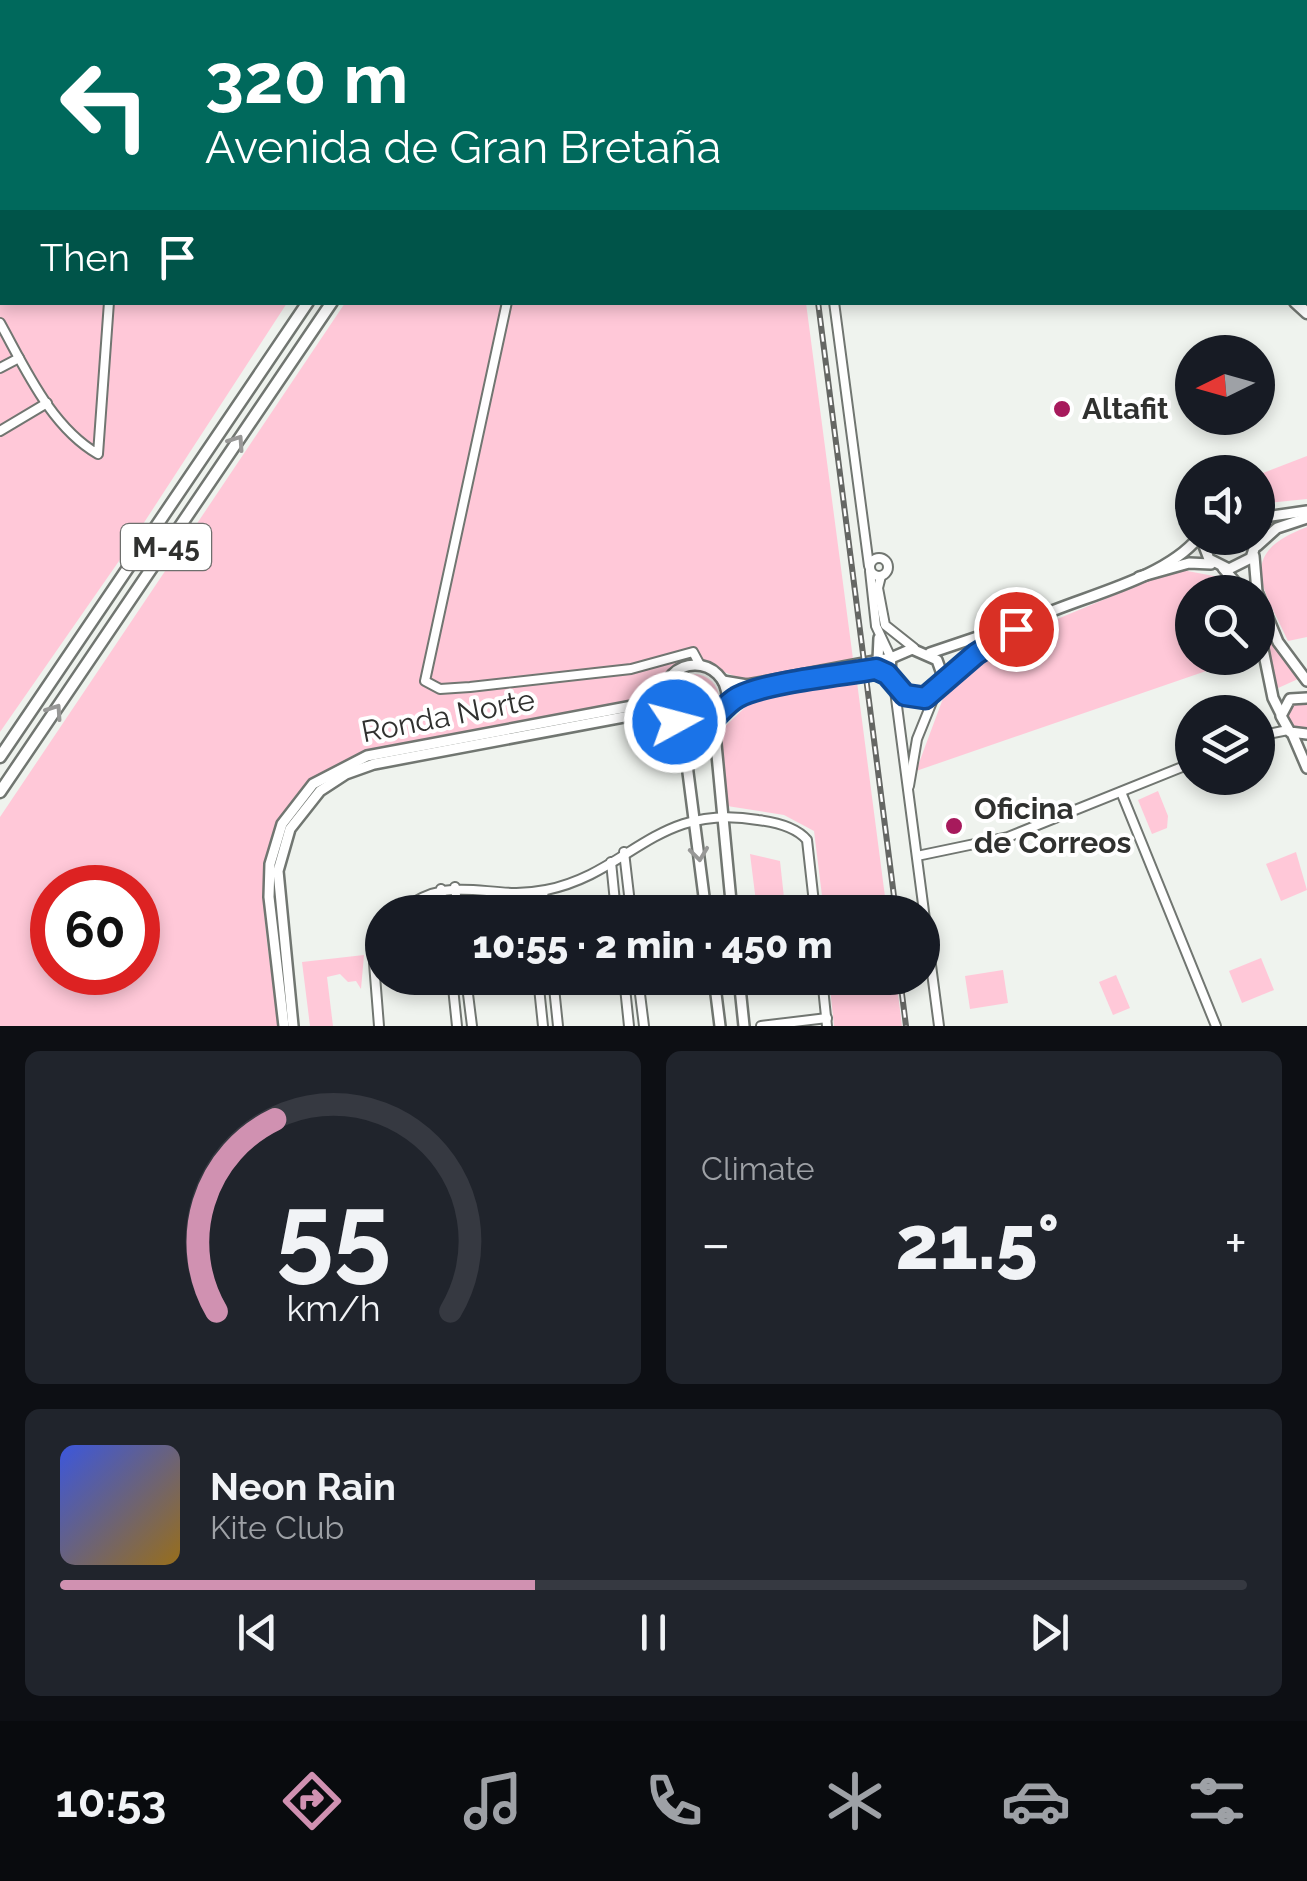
<!DOCTYPE html>
<html lang="en">
<head>
<meta charset="utf-8">
<style>
	:root { --surface:#171b24; --page:#20242c; --text:#f1f3f6; --muted:#9ea1a6; --line:#363941; --accent:#d091b1 }
	body { margin:0; font-family:Raleway,sans-serif; background:var(--page); color:var(--text); height:100vh; display:flex; flex-direction:column; font-size:38px; white-space:nowrap }
	* { box-sizing:border-box; margin:0 }
	p { font-size:32px; color:var(--muted) }
	.icon { flex:none; width:55px; height:55px; fill:none; stroke:currentColor; stroke-width:2; stroke-linecap:round; stroke-linejoin:round }
	.map { position:relative; height:1026px; overflow:hidden }
	.drawer { display:flex; flex-direction:column; gap:25px; padding:25px; background:#0d0f14; flex:1 }
	.drawer>* { flex:none }
	.banner { position:absolute; left:0px; top:0px; width:1308px; height:305px; box-shadow:0 5px 15px #0003; background:#00695c; color:#fff; overflow:hidden }
	.needle { width:65px; rotate:265deg }
	.controls { position:absolute; left:1175px; top:335px; display:grid; gap:20px }
	.controls a { display:grid; place-items:center; width:100px; height:100px; border-radius:50%; background:var(--surface); box-shadow:0 5px 15px #0003; font-size:50px }
	.speed { position:absolute; left:30px; top:865px; display:flex; gap:20px; font-size:50px; font-weight:700; text-align:center }
	.speed>* { display:grid; place-content:center; width:130px; height:130px; border-radius:50%; background:var(--surface); box-shadow:0 5px 15px #0003; line-height:1 }
	.speed .limit { border:15px solid #d22; background:#fff; color:#111 }
	.pin { position:absolute; display:grid; place-items:center; width:85px; height:85px; color:#fff; margin:-42px; border:5px solid #fff; border-radius:50%; box-shadow:0 2px 10px #0007 }
	.me { position:absolute; width:110px; margin:-55px; rotate:83deg; stroke-linejoin:round; filter:drop-shadow(0 0 8px #0008) }
	.turn { display:flex; align-items:center; gap:35px; height:210px; padding:0 40px; font-size:45px }
	.turn .icon { width:130px; height:130px; stroke-width:2.5 }
	.turn b { display:block; font-size:70px; line-height:85px }
	.then { display:flex; align-items:center; height:95px; padding:0 40px; background:#0003; gap:20px; font-size:38px }
	.big { font-size:75px; font-weight:800; line-height:1.1 }
	.drawer .tile { flex:1; display:flex; flex-direction:column; justify-content:center; gap:15px; min-width:0; padding:0 35px; border-radius:15px; background:var(--page) }
	.drawer .dial { align-items:center; gap:0 }
	.dial svg { height:260px; overflow:visible; fill:none; stroke:var(--line); stroke-width:7; stroke-linecap:round; text-anchor:middle }
	.dial text { fill:var(--text); stroke:none }
	.song { display:flex; align-items:center; gap:30px }
	.cover { width:120px; height:120px; border-radius:15px; background:linear-gradient(135deg,hsl(230 70% 55%),hsl(40 70% 35%)) }
	.played { height:10px; border-radius:5px; background:linear-gradient(90deg,var(--accent) 40%,var(--line) 40%) }
	.keys { display:flex; justify-content:space-around; direction:ltr }
	.heat { display:flex; justify-content:space-between; align-items:center; font-size:55px; direction:ltr }
	.drawer .tiles { flex:1; display:grid; gap:25px; grid-template-columns:1fr 1fr }
	.tile:last-child { grid-column:span 2 }
	.trip { position:absolute; left:365px; top:895px; width:575px; height:100px; border-radius:50px; background:var(--surface); box-shadow:0 5px 15px #0003; font-weight:800; line-height:100px; text-align:center }
	.menu { display:flex; height:160px; justify-content:space-around; align-items:center; background:#090b0e; color:var(--muted) }
	.menu .icon { width:70px; height:70px }
	.menu .active { color:var(--accent) }
	.menu b { font-size:45px; color:var(--text) }
	.map>svg:first-child { display:block }
</style>
</head>
<body>
<div class="map">
<svg width="1307" height="1026" viewBox="0 0 1307 1026">
	<rect width="100%" height="100%" fill="#eff3ee"/>
	<g fill="#ffc8d8" fill-rule="evenodd">
		<path d="M0,0H513L2,2V302L287,303L119,561L0,732Z"/>
		<path d="M601,0H767V2H599Z"/>
		<path d="M1066,0H1307V289L1305,2Z"/>
		<path d="M345,303H806L853,659L745,680L692,660L674,667L640,699L361,752C229,815 265,904 278,1026H0V817ZM52,888H138V972H52Z"/>
		<path d="M1307,456V499L1258,504V475Z"/>
		<path d="M1307,527V637L1288,641C1263,587 1235,554 1307,527Z"/>
		<path d="M1177,569L1219,577L1234,592H1192V658L1241,659L916,771L948,685L1002,642Z"/>
		<path d="M1271,639L1298,679L1276,689L1267,640Z"/>
		<circle cx="694" cy="699" r="25"/>
		<path d="M857,682L887,912H824L814,831L784,815L727,806L718,733L754,699Z"/>
		<path d="M1294,704H1307V732L1292,731L1286,718Z"/>
		<path d="M1158,791L1168,816L1167,828L1152,834L1138,800Z"/>
		<path d="M1296,852L1307,890L1281,901L1266,864Z"/>
		<path d="M750,854L780,861L785,907L757,910Z"/>
		<path d="M364,955L361,989L356,981L348,982L340,974L327,977L333,1026H310L302,962Z"/>
		<path d="M1261,958L1274,990L1242,1003L1229,971Z"/>
		<path d="M1003,970L1008,1003L970,1009L965,976Z"/>
		<path d="M1116,975L1130,1008L1113,1015L1099,982Z"/>
		<path d="M829,978H896L902,1026H834Z"/>
	</g>
	<g fill="none" stroke-linecap="round" stroke-linejoin="round">
		<g stroke="#717671" stroke-width="12">
			<g id="minor">
				<path d="M94,0V2"/>
				<path d="M29,2L58,0"/>
				<path d="M923,2L929,0"/>
				<path d="M941,2L947,0"/>
				<path d="M0,5H2"/>
				<path d="M0,94H2"/>
				<path d="M0,123L2,132"/>
				<path d="M0,194L2,191"/>
				<path d="M0,245L2,246"/>
				<path d="M507,302L425,681L440,689L470,687L631,669L693,652L700,665"/>
				<path d="M834,302L869,566"/>
				<path d="M0,323C25,368 51,427 98,454L109,302"/>
				<path d="M0,368L19,358"/>
				<path d="M0,431L47,403"/>
				<circle cx="879" cy="567" r="9"/>
				<path d="M870,571L876,626L891,658"/>
				<path d="M881,576L878,588L885,625L914,648"/>
				<path d="M894,683L939,1026"/>
				<path d="M1258,736L1288,730"/>
				<path d="M909,786L917,739L936,692"/>
				<path d="M1121,792L1216,1026"/>
				<path d="M624,852L631,912"/>
				<path d="M917,856L1008,837L1192,763"/>
				<path d="M611,862L616,912"/>
				<path d="M455,887L458,912"/>
				<path d="M441,889L444,912"/>
				<path d="M543,891L545,912"/>
				<path d="M528,893L530,912"/>
				<path d="M399,912C453,870 487,902 546,890C630,873 657,802 758,820C774,822 796,827 807,840L815,912"/>
				<path d="M452,978L457,1026"/>
				<path d="M466,978L472,1026"/>
				<path d="M538,978L543,1026"/>
				<path d="M553,978L558,1026"/>
				<path d="M624,978L629,1026"/>
				<path d="M638,978L644,1026"/>
				<path d="M822,978L827,1026"/>
				<path d="M379,1026L374,963L382,937"/>
				<path d="M761,1026L827,1018"/>
			</g>
		</g>
		<g stroke="#717671" stroke-width="14">
			<g id="major">
				<path d="M1258,518L1307,511"/>
				<path d="M1201,538L1209,559L1229,569L1251,558L1258,537"/>
				<path d="M1257,546L1277,528L1307,518"/>
				<path d="M1254,556L1257,592"/>
				<path d="M1223,568L1244,592"/>
				<path d="M1139,577L1189,563L1211,564"/>
				<path d="M1258,594L1278,642L1307,681"/>
				<path d="M1258,625L1273,698L1281,714"/>
				<path d="M930,653L1019,623"/>
				<path d="M878,660L879,638"/>
				<circle cx="695" cy="697" r="32"/>
				<path d="M723,681L747,685L891,658L912,649L937,660L942,674L939,688L923,699C898,699 888,680 891,658"/>
				<path d="M940,687C970,662 996,637 1033,619C1082,596 1163,580 1198,538"/>
				<path d="M1307,698L1290,699L1281,716L1290,732L1307,734"/>
				<path d="M726,705L747,694L873,670L890,677"/>
				<path d="M714,723L732,912"/>
				<path d="M682,726L706,912"/>
				<path d="M1292,733L1307,768"/>
				<path d="M714,978L720,1026"/>
				<path d="M739,978L744,1026"/>
				<path d="M284,1026L269,897L270,864L282,824L313,784L367,756L643,704L666,683"/>
				<path d="M293,1026L278,871L290,829L320,791L346,774L374,764L645,713L672,719"/>
			</g>
		</g>
		<g stroke="#717671" stroke-width="15">
			<g id="highway">
				<path d="M1042,0L1044,2"/>
				<path d="M1061,0L1062,2"/>
				<path d="M545,2L548,0"/>
				<path d="M576,2L579,0"/>
				<path d="M1305,291L1307,292"/>
				<path d="M1295,302L1307,313"/>
				<path d="M0,757L308,302"/>
				<path d="M0,792L332,302"/>
			</g>
		</g>
		<use href="#minor" stroke="#fff" stroke-width="8"/>
		<use href="#major" stroke="#fff" stroke-width="9"/>
		<use href="#highway" stroke="#fff" stroke-width="10"/>
		<g stroke="#656764" stroke-width="6">
			<g id="rail">
				<path d="M780,0V2"/>
				<path d="M818,302L896,912"/>
				<path d="M900,978L906,1026"/>
			</g>
		</g>
		<use href="#rail" stroke="#fff" stroke-width="2.5" stroke-dasharray="8" stroke-linecap="butt"/>
	</g>
	<defs><path id="oneway-chevron" d="M-2-3.5L2.5 0L-2 3.5" fill="none" stroke-width="1.6" stroke-linecap="round" stroke-linejoin="round" transform="scale(2.5)"/></defs>
	<g stroke="#989897">
		<use href="#oneway-chevron" transform="translate(237 442) rotate(-56)"/>
		<use href="#oneway-chevron" transform="translate(55 711) rotate(-56)"/>
		<use href="#oneway-chevron" transform="translate(699 854) rotate(83)"/>
	</g>
	<g fill="none" stroke-linecap="round" stroke-linejoin="round">
		<g stroke="#114b97" stroke-width="25">
			<path id="route" d="M675,722C709,742 714,710 738,697C767,682 841,675 876,669L887,674L905,695L925,698L976,654L1016,629"/>
		</g>
		<use href="#route" stroke="#1a73e8" stroke-width="18"/>
	</g>
	<g fill="#a71a5c" stroke="#fff" stroke-width="4">
		<circle cx="1062" cy="409" r="10"/>
		<circle cx="954" cy="826" r="10"/>
	</g>
	<g text-anchor="middle" stroke-width="8" stroke-linejoin="round" paint-order="stroke">
		<rect fill="#fff" stroke="#6e6f6d" stroke-width="2.5" x="121" y="524" width="90" height="46" rx="8"/>
		<g font-size="28" font-weight="bold" fill="#30312f">
			<text x="166" y="557">M-45</text>
		</g>
		<g font-size="30" font-weight="bold" fill="#30312f" stroke="#fff" text-anchor="start">
			<text x="1082" y="419">Altafit</text>
			<text x="974" y="819">Oficina<tspan x="974" dy="34">de Correos</tspan></text>
		</g>
		<g font-size="30" fill="#30312f" stroke="#fff">
			<text transform="translate(448 716) rotate(-11)" y="10">Ronda Norte</text>
		</g>
	</g>
</svg>
<div class="controls">
<a><svg class="needle" viewBox="-14 -14 28 28"><path d="M0-13l5 13h-10z" fill="#e53935"/><path d="M0 13l5-13h-10z" fill="#9ea1a6"/></svg></a>
<a><svg class="icon" aria-label="sound" viewBox="0 0 24 24"><path d="M4 9h4l5-4v14l-5-4H4zM17 9q2 3 0 6"/></svg></a>
<a><svg class="icon" aria-label="search" viewBox="0 0 24 24"><circle cx="10" cy="10" r="6"/><path d="M15 15l6 6"/></svg></a>
<a><svg class="icon" aria-label="layers" viewBox="0 0 24 24"><path d="M12 4l9 5-9 5-9-5zM3 14l9 5 9-5"/></svg></a>
</div>
<div class="speed"><div class="limit">60</div></div>
<div class="pin" style="left:1016px;top:629px;background:#d93025"><svg class="icon" aria-label="arrive" viewBox="0 0 24 24"><path d="M6 21V4h12l-3 4 3 4H6"/></svg></div>
<svg class="me" style="left:675px;top:722px" viewBox="-20 -20 40 40"><circle r="17" fill="#1a73e8" stroke="#fff" stroke-width="3"/><path d="M0-11L8 9 0 5-8 9z" fill="#fff"/></svg>
<div class="trip">10:55 · 2 min · 450 m</div>
<div class="banner">
<div class="turn"><svg class="icon" aria-label="left" viewBox="0 0 24 24"><path d="M17 20v-9H6M10 6l-5 5 5 5"/></svg><div><b>320 m</b>Avenida de Gran Bretaña</div></div>
<div class="then">Then<svg class="icon" aria-label="arrive" viewBox="0 0 24 24"><path d="M6 21V4h12l-3 4 3 4H6"/></svg></div>
</div>
</div>
<section class="drawer">
<div class="tiles">
<div class="tile dial"><svg viewBox="0 0 100 80">
<path d="M14 69A42 42 0 1 1 86 69"/>
<path d="M14 69A42 42 0 0 1 32 10" stroke="#d091b1"/>
<text x="50" y="56" font-size="32" font-weight="700">55</text>
<text x="50" y="72" font-size="11">km/h</text>
</svg></div>
<div class="tile"><p>Climate</p>
<div class="heat"><a>−</a><b class="big">21.5°</b><a>+</a></div>
</div>
<div class="tile">
<div class="song"><i class="cover"></i><div><b>Neon Rain</b><p>Kite Club</p></div></div>
<div class="played"></div>
<div class="keys"><svg class="icon" aria-label="previous" viewBox="0 0 24 24"><path d="M18 5L8 12l10 7zM5 5v14"/></svg><svg class="icon" aria-label="pause" viewBox="0 0 24 24"><path d="M8 5v14M16 5v14"/></svg><svg class="icon" aria-label="next" viewBox="0 0 24 24"><path d="M6 5l10 7-10 7zM19 5v14"/></svg></div>
</div>
</div>
</section>
<nav class="menu">
<b>10:53</b>
<svg class="icon active" aria-label="directions" viewBox="0 0 24 24"><path d="M12 3l9 9-9 9-9-9zM9 14v-3h6M13 9l2 2-2 2"/></svg>
<svg class="icon" aria-label="music" viewBox="0 0 24 24"><path d="M9 18V5l10-2v13"/><circle cx="6" cy="18" r="3"/><circle cx="16" cy="16" r="3"/></svg>
<svg class="icon" aria-label="phone" viewBox="0 0 24 24"><path d="M5 4h4l2 5-3 2q2 4 5 5l2-3 5 2v4C11 20 4 13 5 4z"/></svg>
<svg class="icon" aria-label="climate" viewBox="0 0 24 24"><path d="M12 3v18M4 7l16 10M4 17L20 7"/></svg>
<svg class="icon" aria-label="car" viewBox="0 0 24 24"><path d="M5 17H2v-5l4-1 3-4h7l3 4 3 1v5h-3M9 17h6M6 11h13"/><circle cx="7" cy="17" r="2"/><circle cx="17" cy="17" r="2"/></svg>
<svg class="icon" aria-label="filters" viewBox="0 0 24 24"><path d="M4 7h16M4 17h16"/><circle cx="9" cy="7" r="2"/><circle cx="15" cy="17" r="2"/></svg>
</nav>
</body>
</html>
